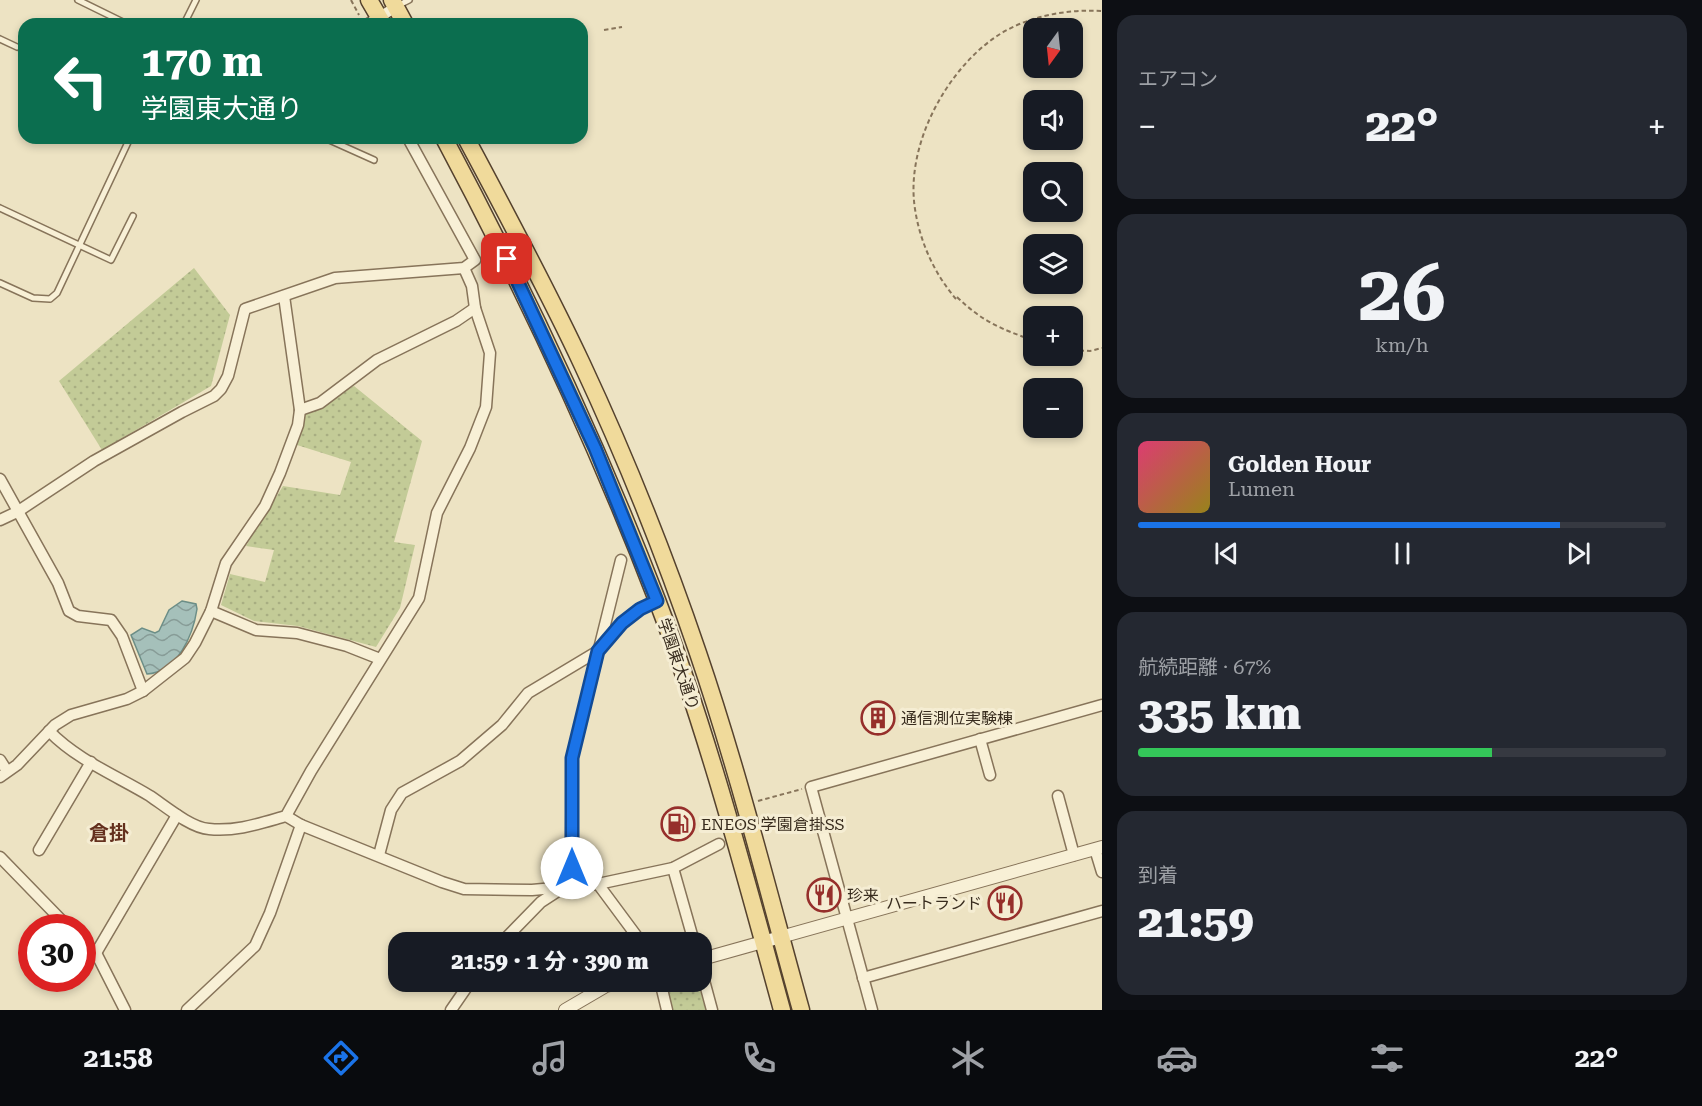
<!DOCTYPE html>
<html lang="ja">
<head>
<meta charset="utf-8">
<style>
	:root { --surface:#171b24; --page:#242831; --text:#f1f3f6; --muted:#9ea1a6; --line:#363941; --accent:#1a73e8 }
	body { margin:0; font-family:"Roboto Serif","Noto Sans JP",serif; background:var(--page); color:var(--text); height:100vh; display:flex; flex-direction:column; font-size:22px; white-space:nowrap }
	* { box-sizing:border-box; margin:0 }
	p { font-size:20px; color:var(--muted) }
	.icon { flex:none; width:33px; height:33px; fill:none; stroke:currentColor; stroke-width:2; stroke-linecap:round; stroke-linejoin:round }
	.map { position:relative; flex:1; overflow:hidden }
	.panel { display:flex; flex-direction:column; gap:15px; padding:15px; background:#0d0f14; width:600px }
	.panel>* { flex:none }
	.hud { position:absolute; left:18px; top:18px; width:570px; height:126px; border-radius:18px; box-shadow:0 3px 9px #0003; background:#0b6e4f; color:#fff; overflow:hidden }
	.needle { width:39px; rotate:195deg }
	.buttons { position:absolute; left:1023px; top:18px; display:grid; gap:12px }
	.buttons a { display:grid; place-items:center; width:60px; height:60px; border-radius:12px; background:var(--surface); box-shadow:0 3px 9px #0003; font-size:30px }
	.speed { position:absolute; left:18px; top:914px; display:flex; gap:12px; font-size:30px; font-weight:700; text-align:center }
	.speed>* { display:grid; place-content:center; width:78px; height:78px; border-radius:50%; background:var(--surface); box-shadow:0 3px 9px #0003; line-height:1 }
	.speed .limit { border:9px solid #d22; background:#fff; color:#111 }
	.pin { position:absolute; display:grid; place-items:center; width:51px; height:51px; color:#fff; margin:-26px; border-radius:12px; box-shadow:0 3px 9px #0006 }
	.me { position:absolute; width:66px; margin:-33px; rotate:0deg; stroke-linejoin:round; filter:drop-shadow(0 0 4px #0008) }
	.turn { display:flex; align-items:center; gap:21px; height:126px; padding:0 24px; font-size:27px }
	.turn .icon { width:78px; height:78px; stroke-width:2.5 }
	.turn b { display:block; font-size:42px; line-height:51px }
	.big { font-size:45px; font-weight:800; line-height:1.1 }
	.panel .tile { flex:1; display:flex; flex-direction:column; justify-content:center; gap:9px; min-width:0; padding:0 21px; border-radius:18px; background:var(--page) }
	.panel .dial { align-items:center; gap:0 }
	.dial b { font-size:78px; line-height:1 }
	.song { display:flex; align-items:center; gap:18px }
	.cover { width:72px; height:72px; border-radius:9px; background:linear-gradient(135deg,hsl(340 70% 55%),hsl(50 70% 35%)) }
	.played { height:6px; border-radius:3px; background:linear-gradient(90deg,var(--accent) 80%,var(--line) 80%) }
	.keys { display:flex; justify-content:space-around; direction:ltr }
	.heat { display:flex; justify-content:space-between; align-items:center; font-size:33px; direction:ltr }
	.charge { height:9px; border-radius:4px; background:linear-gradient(90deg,#34c759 67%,var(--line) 0) }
	.trip { position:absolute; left:388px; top:932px; width:324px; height:60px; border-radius:18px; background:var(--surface); box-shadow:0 3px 9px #0003; font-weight:800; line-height:60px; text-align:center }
	.dock { display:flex; height:96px; justify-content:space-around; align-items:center; background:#090b0e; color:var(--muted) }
	.dock .icon { width:42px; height:42px }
	.dock .on { color:var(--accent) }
	.dock b { font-size:27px; color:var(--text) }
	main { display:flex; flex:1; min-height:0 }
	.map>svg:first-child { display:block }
</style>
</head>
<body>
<main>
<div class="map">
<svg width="1102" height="1010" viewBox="0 0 1102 1010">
	<defs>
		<pattern id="grass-dots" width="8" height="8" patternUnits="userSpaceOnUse" patternTransform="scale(1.5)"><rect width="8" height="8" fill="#c3cb97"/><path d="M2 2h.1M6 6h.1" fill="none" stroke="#a8ae82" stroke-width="1.8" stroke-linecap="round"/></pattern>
		<pattern id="water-waves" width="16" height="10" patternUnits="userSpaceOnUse" patternTransform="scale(1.5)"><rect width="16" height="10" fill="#a5c0ba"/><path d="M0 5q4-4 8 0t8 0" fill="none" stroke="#879c97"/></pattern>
	</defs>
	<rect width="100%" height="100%" fill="#ede3c3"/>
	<g fill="url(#grass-dots)">
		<path d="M194,268L230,315L211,386L102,450L59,381Z"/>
		<path d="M354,386L422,441L394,542L415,545L400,608L376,647L298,626L254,621L221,605L230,574L265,582L274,550L246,546L283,486L340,495L351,462L297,445L305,414Z"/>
		<path d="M674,981H697L706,1010H671L664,984Z"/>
	</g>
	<path fill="url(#water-waves)" stroke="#6c8e87" stroke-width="1.5" d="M182,601L196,604L197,609C193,635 178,672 147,674L131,635L142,628L155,633L159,631L169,610Z"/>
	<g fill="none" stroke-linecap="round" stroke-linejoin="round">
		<g stroke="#87745a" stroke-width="8">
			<g id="service">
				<path d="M78,0L127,24"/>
				<path d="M397,6L409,0"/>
				<path d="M184,24L196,0"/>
				<path d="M0,39L17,47"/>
				<path d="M325,138L374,160"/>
				<path d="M0,208L111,260L133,216"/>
				<path d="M0,283L33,298L50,299L57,293L130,138"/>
			</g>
		</g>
		<g stroke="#87745a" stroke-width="13">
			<g id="minor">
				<path d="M368,24L396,7"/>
				<path d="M300,410L320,403L377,360L456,321L475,308"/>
				<path d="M0,479L58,583L69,611L78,616L111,620L122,636L143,691"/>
				<path d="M0,520L17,512L94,461L182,412L214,396L221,389L228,376L245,309L335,278L464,268L475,260L408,138"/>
				<path d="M211,611L256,630L297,633L347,646L380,659"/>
				<path d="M49,731C77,760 117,776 150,796C165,806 191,828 209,829C236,832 261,823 286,816L311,771L419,598L437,513L470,448L486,407L490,353L475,308L472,286L464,268"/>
				<path d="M980,739L990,775"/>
				<path d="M0,760L7,771"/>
				<path d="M0,777L17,765L55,725L71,715L127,699L143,691L185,658L195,643L211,611L226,563L265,506L280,473L298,425L300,410L284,296"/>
				<path d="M1058,796L1074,855"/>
				<path d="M286,816L301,825L442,882L464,889L532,890L598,884L673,868L719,844"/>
				<path d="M1095,849L1102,872"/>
				<path d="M39,850L91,762"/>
				<path d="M379,855L391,810L402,793L460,761L502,725L528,693L598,651L622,623L640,609L657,601"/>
				<path d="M0,857L68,927"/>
				<path d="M673,868L694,942"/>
				<path d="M598,884L641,942"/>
				<path d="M82,941L96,953L125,1010"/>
				<path d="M502,942L541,902L564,887L570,879L571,868L572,758L621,560"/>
				<path d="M96,953L177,815"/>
				<path d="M702,973L712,1010"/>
				<path d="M863,978L1102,911"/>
				<path d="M660,981L667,1010"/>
				<path d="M187,1010L255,946L270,913L301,825"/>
				<path d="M451,1010L471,981"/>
				<path d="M872,1010L811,787L1102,705"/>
			</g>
		</g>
		<g stroke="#87745a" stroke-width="14">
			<g id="tertiary">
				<path d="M702,959L1102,847"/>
				<path d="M565,1010L606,986L625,981"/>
			</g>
		</g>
		<g stroke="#55422e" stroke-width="19">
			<g id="primary">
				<path d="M369,0L383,24"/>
				<path d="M392,0L405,24"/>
				<path d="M444,138C524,288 596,441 657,600C708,734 744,872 782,1010"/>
				<path d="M466,138C506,213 546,287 582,364C625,456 665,556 698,653C738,770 768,891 801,1010"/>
			</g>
		</g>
		<g stroke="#87745a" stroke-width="2" stroke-dasharray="4.5 3" stroke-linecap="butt">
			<path d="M351,0L359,15"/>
			<path d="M604,30L622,27"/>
			<path d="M957,297C984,323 1000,328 1034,341"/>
			<path d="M956,299C934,273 920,242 915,209C905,146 946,70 997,36C1027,16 1067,9 1102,11"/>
			<path d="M1072,350L1090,351L1102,348"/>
			<path d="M758,801L802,789"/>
		</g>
		<use href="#service" stroke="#f8f0d6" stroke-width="5"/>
		<use href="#minor" stroke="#f8f0d6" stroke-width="10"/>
		<use href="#tertiary" stroke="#f8f0d6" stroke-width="12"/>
		<use href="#primary" stroke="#f0da9b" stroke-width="16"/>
	</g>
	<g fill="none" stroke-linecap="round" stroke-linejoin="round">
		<g stroke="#114b97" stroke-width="15">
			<path id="route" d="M507,259L595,448L657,601L640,609L622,623L598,651L572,758V868"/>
		</g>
		<use href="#route" stroke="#1a73e8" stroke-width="10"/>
	</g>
	<defs>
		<g id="building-ring" transform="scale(1.725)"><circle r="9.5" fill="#f5edd3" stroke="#962f2b" stroke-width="1.5"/><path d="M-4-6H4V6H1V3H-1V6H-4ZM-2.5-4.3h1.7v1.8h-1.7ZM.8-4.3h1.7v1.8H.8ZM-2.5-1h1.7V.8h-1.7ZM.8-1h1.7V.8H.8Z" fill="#962f2b"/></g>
		<g id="fuel-ring" transform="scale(1.725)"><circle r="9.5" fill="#f5edd3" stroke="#962f2b" stroke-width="1.5"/><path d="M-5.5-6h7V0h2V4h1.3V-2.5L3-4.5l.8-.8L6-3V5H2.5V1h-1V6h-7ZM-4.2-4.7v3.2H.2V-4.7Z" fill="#962f2b"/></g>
		<g id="restaurant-ring" transform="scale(1.725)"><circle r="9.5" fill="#f5edd3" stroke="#962f2b" stroke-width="1.5"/><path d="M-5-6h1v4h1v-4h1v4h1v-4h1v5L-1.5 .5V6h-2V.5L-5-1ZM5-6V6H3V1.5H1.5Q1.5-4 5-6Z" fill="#962f2b"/></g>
	</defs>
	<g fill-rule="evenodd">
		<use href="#building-ring" x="878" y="718"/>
		<use href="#fuel-ring" x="678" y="824"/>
		<use href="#restaurant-ring" x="824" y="895"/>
		<use href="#restaurant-ring" x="1005" y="903"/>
	</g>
	<g text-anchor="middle" stroke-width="6" stroke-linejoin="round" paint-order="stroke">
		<g font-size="16" fill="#382c1e" stroke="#f5edd3">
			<text transform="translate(679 664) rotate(71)" y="6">学園東大通り</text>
		</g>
		<g font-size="16" fill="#382c1e" stroke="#f5edd3" text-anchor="start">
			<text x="901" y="724">通信測位実験棟</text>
			<text x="701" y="830">ENEOS 学園倉掛SS</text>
			<text x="847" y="901">珍来</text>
			<text x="982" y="909" text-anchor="end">ハートランド</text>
		</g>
		<g font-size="20" font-weight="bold" fill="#64301e" stroke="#f5edd3">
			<text x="109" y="840">倉掛</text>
		</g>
	</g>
</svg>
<div class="buttons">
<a><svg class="needle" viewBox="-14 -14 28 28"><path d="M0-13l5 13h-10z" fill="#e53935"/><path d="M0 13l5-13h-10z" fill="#9ea1a6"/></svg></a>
<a><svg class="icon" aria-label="sound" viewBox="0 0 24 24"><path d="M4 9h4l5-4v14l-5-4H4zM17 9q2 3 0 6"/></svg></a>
<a><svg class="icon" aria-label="search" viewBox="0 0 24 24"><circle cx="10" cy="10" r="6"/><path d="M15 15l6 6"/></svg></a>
<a><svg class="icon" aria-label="layers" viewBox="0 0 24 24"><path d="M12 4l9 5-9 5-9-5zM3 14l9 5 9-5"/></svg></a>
<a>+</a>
<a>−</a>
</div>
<div class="speed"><div class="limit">30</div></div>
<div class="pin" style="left:507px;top:259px;background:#d93025"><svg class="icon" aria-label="arrive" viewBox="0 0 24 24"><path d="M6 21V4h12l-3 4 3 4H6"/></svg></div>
<svg class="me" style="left:572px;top:868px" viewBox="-20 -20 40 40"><circle r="19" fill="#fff"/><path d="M0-13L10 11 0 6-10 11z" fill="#1a73e8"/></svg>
<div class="trip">21:59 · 1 分 · 390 m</div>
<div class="hud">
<div class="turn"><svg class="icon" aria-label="left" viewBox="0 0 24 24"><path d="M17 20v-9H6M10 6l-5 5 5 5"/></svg><div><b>170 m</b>学園東大通り</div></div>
</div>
</div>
<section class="panel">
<div class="tile"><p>エアコン</p>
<div class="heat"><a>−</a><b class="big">22°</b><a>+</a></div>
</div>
<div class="tile dial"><b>26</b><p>km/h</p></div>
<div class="tile">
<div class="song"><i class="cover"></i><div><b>Golden Hour</b><p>Lumen</p></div></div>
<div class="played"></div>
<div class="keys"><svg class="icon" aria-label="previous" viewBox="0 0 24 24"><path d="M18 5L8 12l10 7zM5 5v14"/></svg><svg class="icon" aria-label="pause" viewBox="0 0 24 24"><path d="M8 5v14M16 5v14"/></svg><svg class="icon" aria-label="next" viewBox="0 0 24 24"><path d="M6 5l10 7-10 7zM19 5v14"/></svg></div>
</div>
<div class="tile"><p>航続距離 · 67%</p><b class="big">335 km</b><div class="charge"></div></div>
<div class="tile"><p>到着</p><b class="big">21:59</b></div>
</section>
</main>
<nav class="dock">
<b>21:58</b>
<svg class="icon on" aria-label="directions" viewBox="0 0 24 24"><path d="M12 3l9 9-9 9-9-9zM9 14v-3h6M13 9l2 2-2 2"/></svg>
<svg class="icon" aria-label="music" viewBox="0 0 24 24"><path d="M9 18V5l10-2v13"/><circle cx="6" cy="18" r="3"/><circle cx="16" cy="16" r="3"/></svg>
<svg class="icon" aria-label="phone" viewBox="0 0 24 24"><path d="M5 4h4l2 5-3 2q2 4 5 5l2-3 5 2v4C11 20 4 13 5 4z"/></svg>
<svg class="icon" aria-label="climate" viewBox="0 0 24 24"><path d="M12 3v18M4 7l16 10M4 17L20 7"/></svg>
<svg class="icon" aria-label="car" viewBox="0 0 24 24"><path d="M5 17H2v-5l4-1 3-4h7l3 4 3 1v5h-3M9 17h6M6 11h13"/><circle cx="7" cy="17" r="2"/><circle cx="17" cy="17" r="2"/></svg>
<svg class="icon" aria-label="filters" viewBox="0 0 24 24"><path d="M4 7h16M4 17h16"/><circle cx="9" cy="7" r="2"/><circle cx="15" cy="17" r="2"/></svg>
<b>22°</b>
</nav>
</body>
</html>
